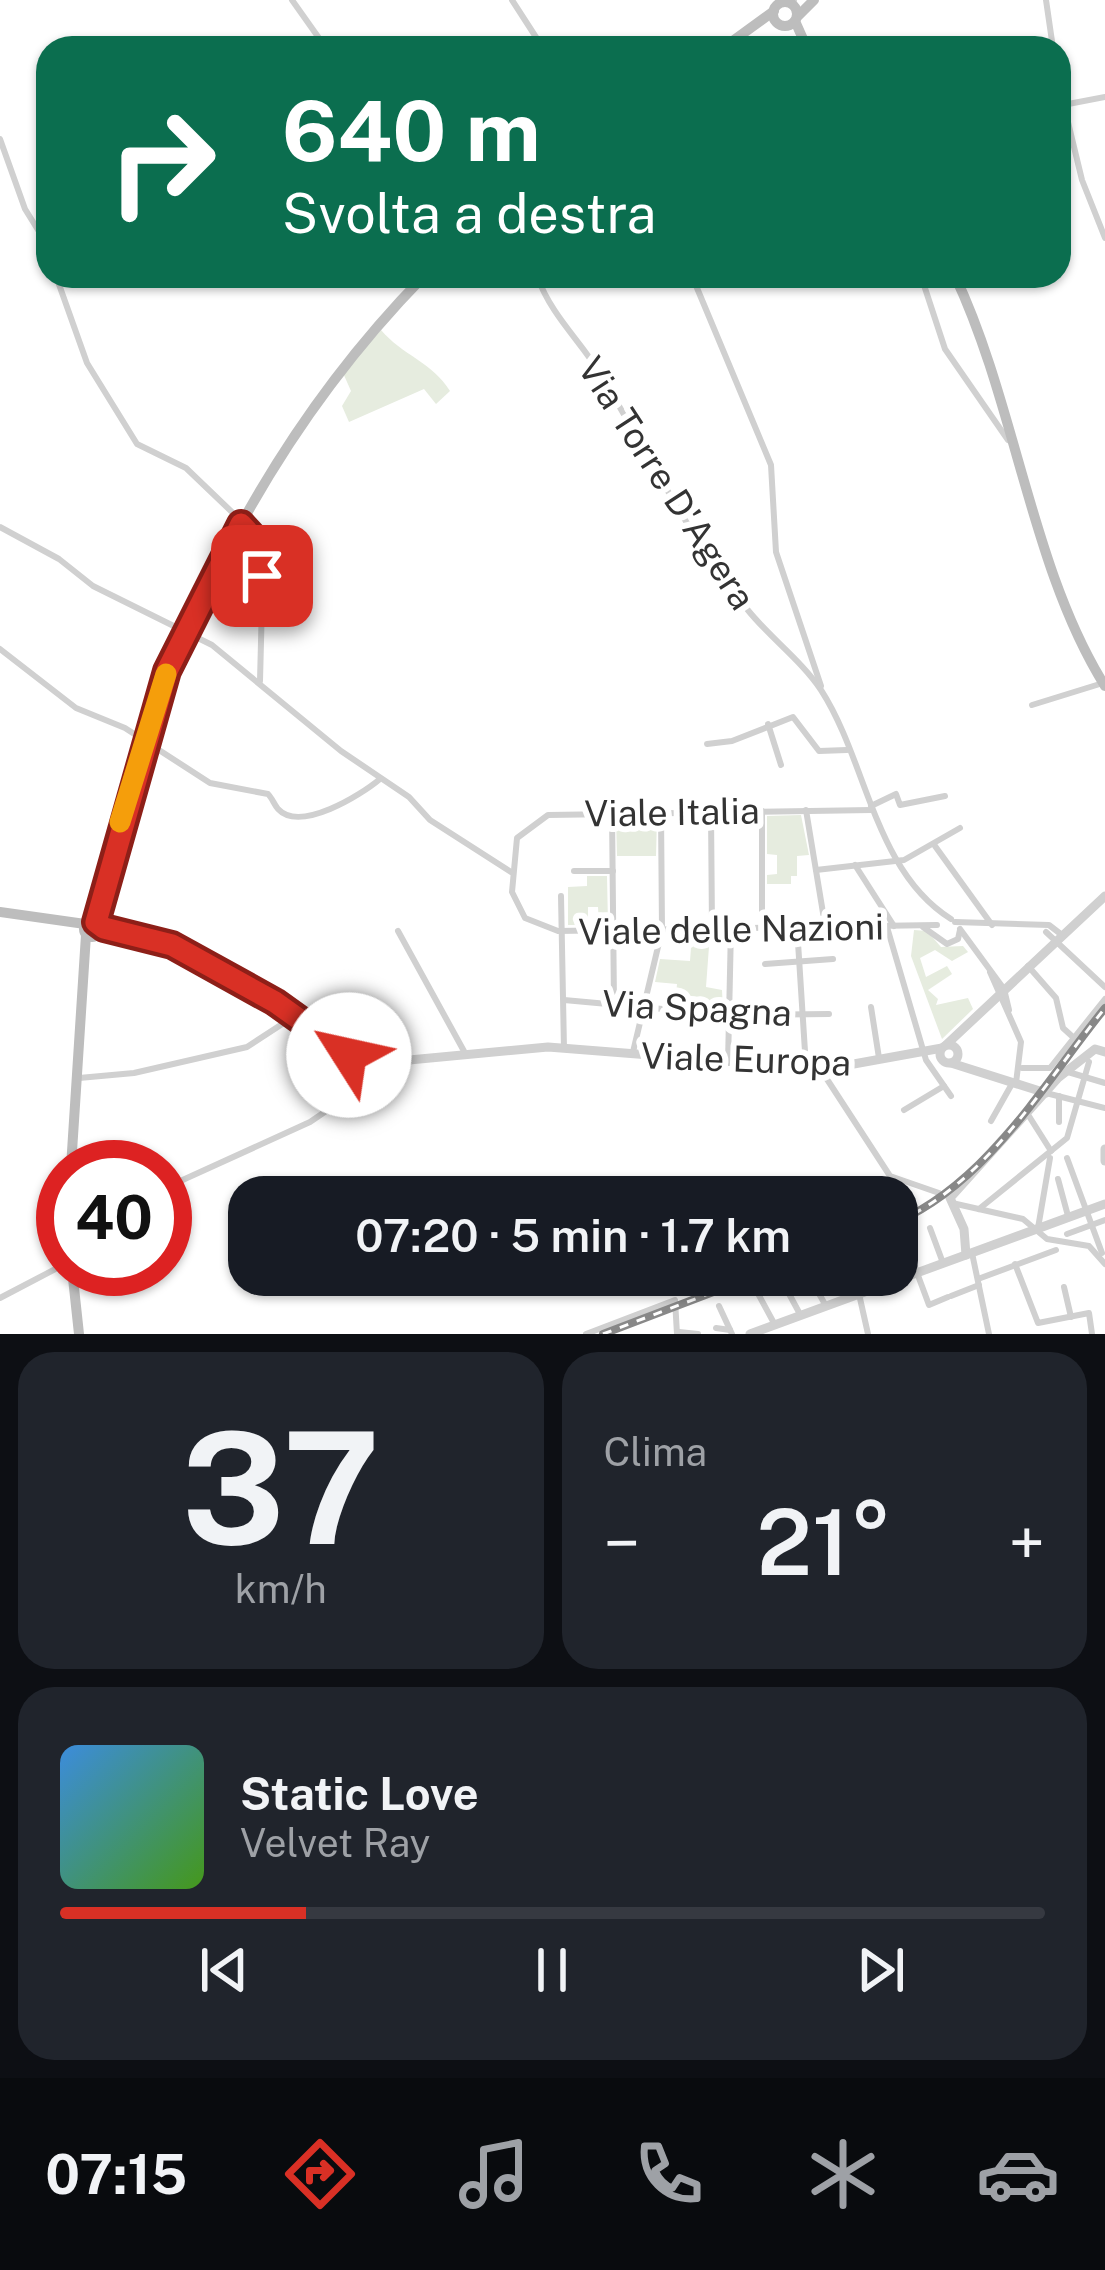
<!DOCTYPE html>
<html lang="it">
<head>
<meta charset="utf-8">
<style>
	:root { --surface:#171b24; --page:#20242c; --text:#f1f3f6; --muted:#9ea1a6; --line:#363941; --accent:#d93025 }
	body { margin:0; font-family:"Public Sans",sans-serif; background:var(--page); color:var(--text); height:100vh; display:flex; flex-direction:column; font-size:45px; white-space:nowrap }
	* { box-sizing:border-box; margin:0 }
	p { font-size:39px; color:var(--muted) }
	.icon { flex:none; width:66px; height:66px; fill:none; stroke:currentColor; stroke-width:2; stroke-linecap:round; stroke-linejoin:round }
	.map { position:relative; height:1334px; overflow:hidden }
	.details { display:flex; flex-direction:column; gap:18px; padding:18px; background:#0d0f14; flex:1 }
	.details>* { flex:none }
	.top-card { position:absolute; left:36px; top:36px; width:1035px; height:252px; border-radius:36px; box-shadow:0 3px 9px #0004; background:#0b6e4f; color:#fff; overflow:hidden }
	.speed { position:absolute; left:36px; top:1140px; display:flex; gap:24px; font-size:60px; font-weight:700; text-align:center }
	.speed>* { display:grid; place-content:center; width:156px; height:156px; border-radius:50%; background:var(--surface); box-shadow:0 3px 9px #0004; line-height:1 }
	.speed .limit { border:18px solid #d22; background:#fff; color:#111 }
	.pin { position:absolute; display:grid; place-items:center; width:102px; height:102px; color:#fff; margin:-51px; border-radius:24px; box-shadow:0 6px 18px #0006 }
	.me { position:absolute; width:132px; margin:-66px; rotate:305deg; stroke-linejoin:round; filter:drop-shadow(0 0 9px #0008) }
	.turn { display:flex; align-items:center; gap:42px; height:252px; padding:0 48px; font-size:54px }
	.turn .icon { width:156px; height:156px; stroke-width:2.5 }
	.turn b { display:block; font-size:84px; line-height:102px }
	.big { font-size:90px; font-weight:600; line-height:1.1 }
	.details .tile { flex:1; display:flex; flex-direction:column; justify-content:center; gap:18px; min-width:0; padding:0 42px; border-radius:36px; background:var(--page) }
	.details .dial { align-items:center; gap:0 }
	.dial b { font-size:156px; line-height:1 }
	.song { display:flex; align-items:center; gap:36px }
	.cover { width:144px; height:144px; border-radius:18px; background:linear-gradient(135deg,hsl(210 70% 55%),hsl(100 70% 35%)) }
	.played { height:12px; border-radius:6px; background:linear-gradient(90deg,var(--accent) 25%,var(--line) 25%) }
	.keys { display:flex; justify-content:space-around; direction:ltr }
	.heat { display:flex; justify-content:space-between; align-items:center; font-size:66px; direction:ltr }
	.details .tiles { flex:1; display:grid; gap:18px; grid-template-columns:1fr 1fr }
	.tile:last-child { grid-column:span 2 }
	.trip { position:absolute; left:228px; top:1176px; width:690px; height:120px; border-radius:36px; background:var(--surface); box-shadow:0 3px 9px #0004; font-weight:600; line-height:120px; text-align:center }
	.tabs { display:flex; height:192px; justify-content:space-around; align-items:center; background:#090b0e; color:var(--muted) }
	.tabs .icon { width:84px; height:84px }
	.tabs .selected { color:var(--accent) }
	.tabs b { font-size:54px; color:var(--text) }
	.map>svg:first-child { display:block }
</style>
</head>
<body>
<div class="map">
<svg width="1105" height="1334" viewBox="0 0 1105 1334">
	<rect width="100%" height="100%" fill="#fff"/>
	<g fill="#e6ecdf">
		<path d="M381,330C402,355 432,362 450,391L436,404L424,389L349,422L342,406L351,391L343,373Z"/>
		<path d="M801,815L809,855L797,856V876H791V884H767V875L777,874V855L767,854V816Z"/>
		<path d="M657,817L656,856H617L616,818Z"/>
		<path d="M587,876H607L608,925H599L598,907H588V925H568V887L587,886Z"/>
		<path d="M914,930L927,931L941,947L963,946L968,952L952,961L935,950L920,958L926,977L947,966L952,974L928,990L938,999L936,1005L968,998L973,1009L942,1039L911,956Z"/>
		<path d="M710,933L706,987L722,990L723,1011L675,1005L677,984L655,982L660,959L690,961L692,934Z"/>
	</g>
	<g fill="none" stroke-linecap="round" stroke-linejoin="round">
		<g stroke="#d0d0d0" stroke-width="6">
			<path d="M292,0L326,48"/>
			<path d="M512,0L543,48"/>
			<path d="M1046,0L1053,48"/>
			<path d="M793,3L794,0"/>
			<path d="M1059,85L1082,180L1105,238"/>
			<path d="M1063,105L1105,97"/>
			<path d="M0,139L25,209L48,246"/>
			<path d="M56,276L87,363L137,444L186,468L258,537L263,563L260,681"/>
			<path d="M537,276C552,317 580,340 601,375C648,454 689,537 747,609C769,637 801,660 821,690C867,761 874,871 951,919"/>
			<path d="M692,276L771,465L776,552L821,686"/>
			<path d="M921,276L945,349L1008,440"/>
			<path d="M0,527L59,559L93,586L212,645L341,751L409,797L430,820L511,872"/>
			<path d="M0,649L76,708L125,728L210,783L268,794C272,798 274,804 278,809C300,833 361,795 380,779"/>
			<path d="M1032,705L1103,683"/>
			<path d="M768,724L781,765"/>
			<path d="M707,744L732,741L793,717L819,751L847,750"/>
			<path d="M871,806L896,794L900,805L945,796"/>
			<path d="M806,810L825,925"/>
			<path d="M872,810L548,815L517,838L512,892L525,918L558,931L937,925"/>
			<path d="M762,811V927"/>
			<path d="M711,812L712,929"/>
			<path d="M612,813L614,1004"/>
			<path d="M935,846L992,925"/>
			<path d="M855,865L894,926"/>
			<path d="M816,870L904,860L960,828"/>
			<path d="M574,871H613"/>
			<path d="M561,896L564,1049"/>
			<path d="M955,922L1049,925L1062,935"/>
			<path d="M797,927L806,1067"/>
			<path d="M887,927L926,1060L951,1096"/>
			<path d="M923,927L947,944L958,939L960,930"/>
			<path d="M960,929L1004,989L1009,1010"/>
			<path d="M398,931L465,1053"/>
			<path d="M1046,932L1105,987"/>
			<path d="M765,964L833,959"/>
			<path d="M1028,966L1056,998L1063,1028L1074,1038"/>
			<path d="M990,972L1021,1042L1016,1083"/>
			<path d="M564,1000L728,1015L829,1014"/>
			<path d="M871,1007L879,1058"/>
			<path d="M633,1052L662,930L661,812"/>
			<path d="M728,1063L731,928"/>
			<path d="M1022,1068H1050L1105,999"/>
			<path d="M821,1070L890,1176L939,1193"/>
			<path d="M1068,1072L1105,1083"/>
			<path d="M79,1078L134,1073L247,1047L293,1017"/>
			<path d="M1046,1093L1105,1108"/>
			<path d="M904,1110L944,1086"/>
			<path d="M1027,1113L1051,1151"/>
			<path d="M991,1121L1013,1082"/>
			<path d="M1059,1122V1096"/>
			<path d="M1067,1158L1102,1253"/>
			<path d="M1058,1179L1068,1216"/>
			<path d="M165,1188L310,1122L398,1062"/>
			<path d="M952,1203L1023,1219L1047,1239L1089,1246L1105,1264"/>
			<path d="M979,1209L1067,1138L1089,1062"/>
			<path d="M930,1228L943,1263"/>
			<path d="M1038,1228L1050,1158"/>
			<path d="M1067,1234L1105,1220"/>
			<path d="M972,1253L989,1334"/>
			<path d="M910,1254L929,1305L948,1297"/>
			<path d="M1015,1264L1038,1323L1089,1313L1092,1334"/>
			<path d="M827,1275L833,1290L841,1287L846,1299"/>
			<path d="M847,1275L863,1293"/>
			<path d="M864,1275L876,1288"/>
			<path d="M809,1276L826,1306"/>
			<path d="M781,1279L801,1316"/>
			<path d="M978,1279L1056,1250"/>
			<path d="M1064,1287L1071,1317"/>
			<path d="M755,1288L775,1325"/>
			<path d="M859,1294L868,1334"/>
			<path d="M951,1296L979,1285"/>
			<path d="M0,1298L63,1265"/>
			<path d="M719,1306L732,1334"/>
			<path d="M716,1328L730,1330"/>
			<path d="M679,1332L698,1334"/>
			<path d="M586,1334L675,1300L677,1334"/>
		</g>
		<g stroke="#d0d0d0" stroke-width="9">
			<path d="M100,926L162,940L275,1002L340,1051L388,1062L548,1047L826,1069L942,1048"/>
			<circle cx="949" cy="1054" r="9"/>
			<path d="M946,1045L1105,896"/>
			<path d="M951,1063L1046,1093"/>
			<path d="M1105,1149V1161"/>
			<path d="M966,1255L964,1229L950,1198L1058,1078L1095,1049L1105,1052"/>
			<path d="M750,1334L1105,1204"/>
		</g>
		<g stroke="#bdbdbd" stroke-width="10">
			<circle cx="785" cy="14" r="12"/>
			<path d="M797,17L814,0"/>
			<path d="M795,21L807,48"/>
			<path d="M723,48L774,11"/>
			<path d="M955,276C1016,405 1031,568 1105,686"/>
			<path d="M0,912L85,924"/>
			<circle cx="92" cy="929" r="8"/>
			<path d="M96,922C98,878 118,830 130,789C189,598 283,420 424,276"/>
			<path d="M71,1167L86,935"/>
			<path d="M72,1269L79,1334"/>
		</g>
		<g stroke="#888" stroke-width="8">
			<g id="rail">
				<path d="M897,1222C988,1182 1045,1082 1105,1008"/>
				<path d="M603,1334L758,1275"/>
			</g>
		</g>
		<use href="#rail" stroke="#fff" stroke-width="3" stroke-dasharray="9" stroke-linecap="butt"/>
	</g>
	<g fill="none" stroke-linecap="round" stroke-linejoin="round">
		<g stroke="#8d1f18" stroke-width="30">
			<path id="route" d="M262,576L263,548L241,524L167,671L96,922L104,928L172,945L275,1002L349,1055"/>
		</g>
		<use href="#route" stroke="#d93025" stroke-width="21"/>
		<path stroke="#f59e0b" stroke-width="21" d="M120,822L166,674"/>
	</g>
	<g text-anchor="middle" stroke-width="12" stroke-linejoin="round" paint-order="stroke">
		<g font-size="36" fill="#333" stroke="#fff">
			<text transform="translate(667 483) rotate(57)" y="13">Via Torre D'Agera</text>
			<text transform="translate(672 812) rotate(-1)" y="13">Viale Italia</text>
			<text transform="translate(731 929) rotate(-1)" y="13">Viale delle Nazioni</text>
			<text transform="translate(697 1008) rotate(3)" y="13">Via Spagna</text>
			<text transform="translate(746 1059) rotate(2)" y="13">Viale Europa</text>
		</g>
	</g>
</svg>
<div class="speed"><div class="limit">40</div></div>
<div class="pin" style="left:262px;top:576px;background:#d93025"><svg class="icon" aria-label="arrive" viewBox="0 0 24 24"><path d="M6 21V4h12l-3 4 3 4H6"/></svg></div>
<svg class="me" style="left:349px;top:1055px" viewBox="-20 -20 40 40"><circle r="19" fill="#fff"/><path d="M0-13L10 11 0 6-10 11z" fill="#d93025"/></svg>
<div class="trip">07:20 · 5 min · 1.7 km</div>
<div class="top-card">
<div class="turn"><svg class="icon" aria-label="right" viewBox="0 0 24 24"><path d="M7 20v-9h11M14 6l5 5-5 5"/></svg><div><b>640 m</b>Svolta a destra</div></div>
</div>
</div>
<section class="details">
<div class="tiles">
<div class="tile dial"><b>37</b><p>km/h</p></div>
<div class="tile"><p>Clima</p>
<div class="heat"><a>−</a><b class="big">21°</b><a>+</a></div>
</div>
<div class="tile">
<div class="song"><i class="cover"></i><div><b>Static Love</b><p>Velvet Ray</p></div></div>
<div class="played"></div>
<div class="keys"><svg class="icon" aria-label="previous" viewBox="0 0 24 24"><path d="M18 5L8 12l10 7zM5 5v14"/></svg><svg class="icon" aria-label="pause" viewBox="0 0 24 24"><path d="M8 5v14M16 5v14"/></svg><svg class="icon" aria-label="next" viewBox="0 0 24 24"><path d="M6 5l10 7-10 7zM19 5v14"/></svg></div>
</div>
</div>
</section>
<nav class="tabs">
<b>07:15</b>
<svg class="icon selected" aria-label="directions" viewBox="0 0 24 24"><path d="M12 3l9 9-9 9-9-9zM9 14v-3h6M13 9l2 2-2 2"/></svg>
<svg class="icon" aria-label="music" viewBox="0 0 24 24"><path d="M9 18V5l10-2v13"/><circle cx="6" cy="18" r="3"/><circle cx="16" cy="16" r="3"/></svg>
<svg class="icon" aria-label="phone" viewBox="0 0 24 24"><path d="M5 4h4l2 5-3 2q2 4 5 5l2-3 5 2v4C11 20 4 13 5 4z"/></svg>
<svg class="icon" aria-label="climate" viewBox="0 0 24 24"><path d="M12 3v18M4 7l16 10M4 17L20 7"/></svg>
<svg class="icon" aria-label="car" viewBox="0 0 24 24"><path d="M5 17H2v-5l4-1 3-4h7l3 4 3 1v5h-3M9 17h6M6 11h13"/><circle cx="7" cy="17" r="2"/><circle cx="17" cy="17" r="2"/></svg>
</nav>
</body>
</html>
